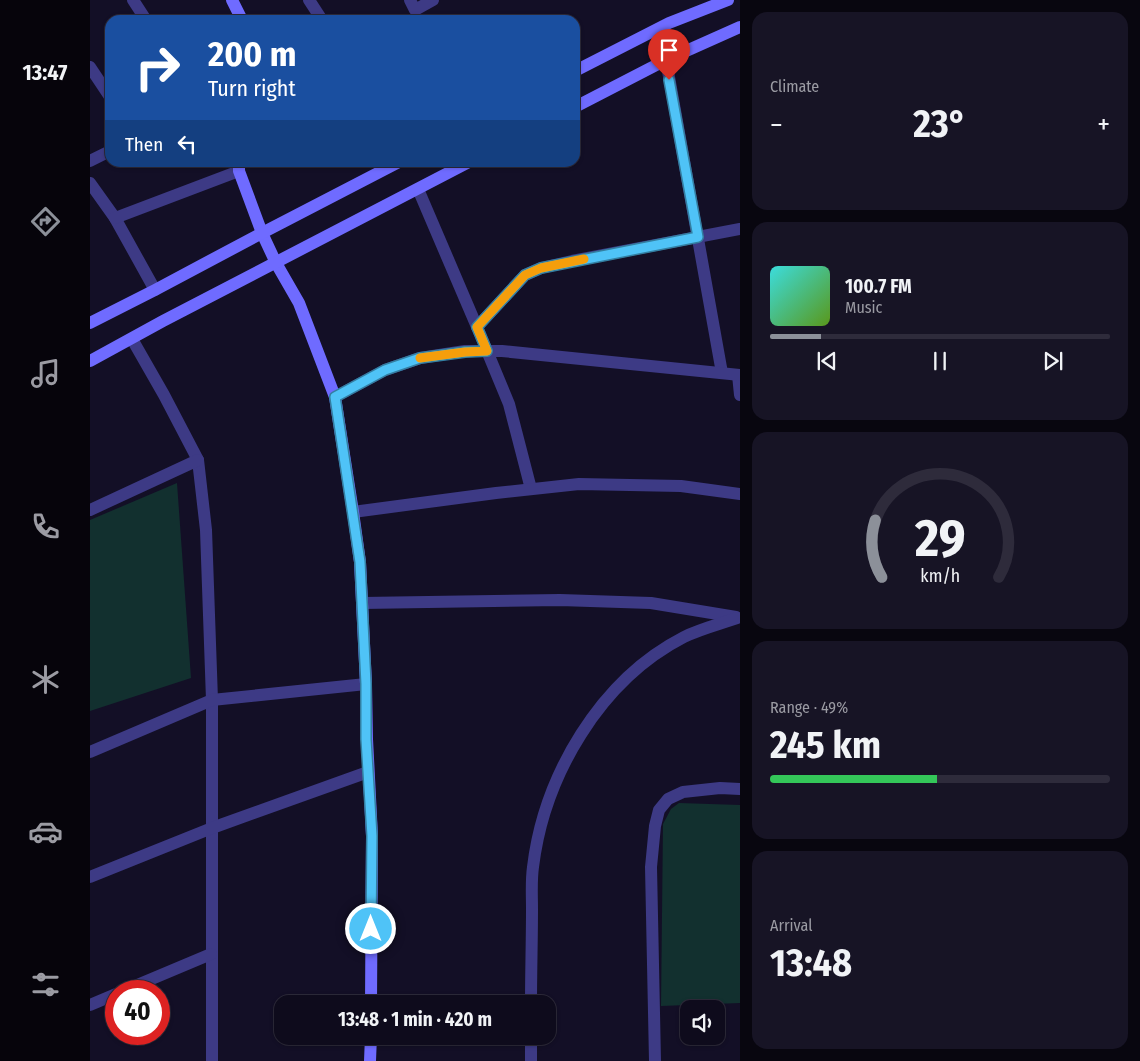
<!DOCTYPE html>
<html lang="en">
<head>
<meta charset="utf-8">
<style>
	:root { --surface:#0e0b1c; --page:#171425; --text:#f1f3f6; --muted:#9b9ba3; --line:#2e2b3b; --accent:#8c9099 }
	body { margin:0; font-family:"Fira Sans Condensed",sans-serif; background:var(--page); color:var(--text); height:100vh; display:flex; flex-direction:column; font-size:19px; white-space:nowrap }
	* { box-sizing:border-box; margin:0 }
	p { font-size:16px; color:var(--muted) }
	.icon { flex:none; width:28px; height:28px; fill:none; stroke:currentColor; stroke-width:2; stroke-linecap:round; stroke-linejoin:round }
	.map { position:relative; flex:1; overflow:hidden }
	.sheet { display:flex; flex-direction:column; gap:12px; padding:12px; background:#08060f; width:400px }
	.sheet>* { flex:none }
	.guide { position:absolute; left:15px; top:15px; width:475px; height:152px; border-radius:15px; box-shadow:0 1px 4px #0004,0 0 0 1px var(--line); background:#1a4fa0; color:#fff; overflow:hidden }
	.controls { position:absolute; left:590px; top:1000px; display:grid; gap:10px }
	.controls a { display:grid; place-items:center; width:45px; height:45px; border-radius:10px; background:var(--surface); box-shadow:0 1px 4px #0004,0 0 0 1px var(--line); font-size:25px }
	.speed { position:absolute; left:15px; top:980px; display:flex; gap:10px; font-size:25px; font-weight:700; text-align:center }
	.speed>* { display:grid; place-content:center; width:65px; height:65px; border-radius:50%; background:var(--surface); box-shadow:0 1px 4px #0004,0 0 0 1px var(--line); line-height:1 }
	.speed .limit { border:8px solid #d22; background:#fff; color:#111 }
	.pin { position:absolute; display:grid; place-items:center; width:42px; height:42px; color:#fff; margin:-51px -21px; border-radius:50% 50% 50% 0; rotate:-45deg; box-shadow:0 0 5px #0007 }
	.pin .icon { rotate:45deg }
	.me { position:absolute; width:55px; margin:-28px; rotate:0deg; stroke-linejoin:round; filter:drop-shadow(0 0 4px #0008) }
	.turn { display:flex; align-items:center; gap:18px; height:105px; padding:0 20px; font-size:22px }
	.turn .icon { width:65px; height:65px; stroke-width:2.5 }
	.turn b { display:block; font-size:35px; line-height:42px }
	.then { display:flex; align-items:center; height:48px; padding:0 20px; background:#0003; gap:10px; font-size:19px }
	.big { font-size:38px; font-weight:700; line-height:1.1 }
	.sheet .card { flex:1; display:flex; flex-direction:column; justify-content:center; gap:8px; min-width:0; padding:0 18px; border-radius:15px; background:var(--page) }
	.sheet .dial { align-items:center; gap:0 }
	.dial svg { height:130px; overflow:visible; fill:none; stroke:var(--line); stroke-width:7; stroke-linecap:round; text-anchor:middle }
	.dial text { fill:var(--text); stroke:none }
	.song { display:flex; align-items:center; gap:15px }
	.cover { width:60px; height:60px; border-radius:8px; background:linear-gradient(135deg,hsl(180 70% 55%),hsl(90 70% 35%)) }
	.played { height:5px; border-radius:2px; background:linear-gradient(90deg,var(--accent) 15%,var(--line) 15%) }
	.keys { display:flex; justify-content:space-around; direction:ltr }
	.heat { display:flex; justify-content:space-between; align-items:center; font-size:28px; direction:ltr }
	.charge { height:8px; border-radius:4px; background:linear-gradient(90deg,#34c759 49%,var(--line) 0) }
	.trip { position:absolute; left:184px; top:995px; width:282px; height:50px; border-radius:15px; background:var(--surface); box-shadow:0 1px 4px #0004,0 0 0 1px var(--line); font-weight:700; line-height:50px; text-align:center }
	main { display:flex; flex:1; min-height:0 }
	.dock { display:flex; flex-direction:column; width:90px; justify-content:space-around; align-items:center; background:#06040b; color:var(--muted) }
	.dock .icon { width:35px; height:35px }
	.dock .on { color:var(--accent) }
	.dock b { font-size:22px; color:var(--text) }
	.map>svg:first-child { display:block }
</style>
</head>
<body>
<main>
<nav class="dock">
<b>13:47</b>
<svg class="icon on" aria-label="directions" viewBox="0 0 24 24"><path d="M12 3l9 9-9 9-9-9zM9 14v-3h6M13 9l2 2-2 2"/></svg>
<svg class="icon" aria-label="music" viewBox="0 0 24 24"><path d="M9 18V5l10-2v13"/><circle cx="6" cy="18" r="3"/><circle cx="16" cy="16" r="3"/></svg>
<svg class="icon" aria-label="phone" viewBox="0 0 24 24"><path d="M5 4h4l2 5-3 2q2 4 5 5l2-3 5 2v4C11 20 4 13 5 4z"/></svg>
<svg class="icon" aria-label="climate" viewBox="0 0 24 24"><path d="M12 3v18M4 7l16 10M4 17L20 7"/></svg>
<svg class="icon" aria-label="car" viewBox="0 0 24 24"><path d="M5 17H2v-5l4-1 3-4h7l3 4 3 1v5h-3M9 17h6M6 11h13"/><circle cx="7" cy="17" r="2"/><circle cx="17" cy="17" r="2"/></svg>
<svg class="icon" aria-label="filters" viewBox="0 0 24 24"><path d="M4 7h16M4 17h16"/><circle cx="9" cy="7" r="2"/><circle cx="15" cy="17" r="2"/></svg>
</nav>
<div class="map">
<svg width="650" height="1061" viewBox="0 0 650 1061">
	<rect width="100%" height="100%" fill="#130f26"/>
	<g fill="#12302f">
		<path d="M87,483L101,678L0,711V520Z"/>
		<path d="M589,803L650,805V1003L571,1006L573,824L581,809Z"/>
	</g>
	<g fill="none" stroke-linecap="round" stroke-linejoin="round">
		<g stroke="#3d3a85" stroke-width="12">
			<path d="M43,0L56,20"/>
			<path d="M219,0L232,20"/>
			<path d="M320,0L325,10L343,0"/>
			<path d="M576,60L632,373"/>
			<path d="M0,67L20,97"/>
			<path d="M0,161L20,151"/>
			<path d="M0,183L25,218L65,290"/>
			<path d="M328,189L390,334L419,404L441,489"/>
			<path d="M25,218L149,171"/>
			<path d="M387,327L435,275L451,268L482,261L650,229"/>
			<path d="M42,339L74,395L108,460L116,530L122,700V1061"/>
			<path d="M648,375L650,395"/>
			<path d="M245,397L295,370L330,358L375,351H412L650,375"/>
			<path d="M0,510L108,460"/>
			<path d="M263,512L406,493L489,484L591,486L650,494"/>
			<path d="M272,603L470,600L561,603L646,617"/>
			<path d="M0,752L122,700L276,684"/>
			<path d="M0,877L122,828L278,772"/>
			<path d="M33,991L121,954"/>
			<path d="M441,1004C441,972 442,940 442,909C442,895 441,881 443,867C454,776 510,680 594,637C610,629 630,624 647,618"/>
			<path d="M0,1005L26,994"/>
			<path d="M441,1061V1036"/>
			<path d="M565,1061L561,867L565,826L569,810L578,799L593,792L630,788L650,789"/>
		</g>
		<g stroke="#6f6bff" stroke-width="12">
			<path d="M142,0L152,20"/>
			<path d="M485,71L579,23L638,0"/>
			<path d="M485,107L576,60L650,27"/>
			<path d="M149,162V171L172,233L186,263L209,303L245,397L263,512L270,562L276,684L277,739L282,836L281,1004"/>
			<path d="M0,323L65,290L172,233L309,162"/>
			<path d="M0,361L73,321L379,162"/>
			<path d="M280,1061L281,1036"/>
		</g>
	</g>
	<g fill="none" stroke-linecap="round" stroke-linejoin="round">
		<g stroke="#337fa1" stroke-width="12">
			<path id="route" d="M281,929L282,836L276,739V684L270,562L245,397L295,370L330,358L375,352L397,351L387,327L435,275L451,268L608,237L579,80"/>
		</g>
		<use href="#route" stroke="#4fc3f7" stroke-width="9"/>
		<path stroke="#f59e0b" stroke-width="9" d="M330,358L375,352L397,351L387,327L435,275L451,268L494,259"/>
	</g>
</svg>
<div class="controls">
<a><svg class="icon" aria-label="sound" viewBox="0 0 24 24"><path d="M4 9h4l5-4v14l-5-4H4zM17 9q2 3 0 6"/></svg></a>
</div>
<div class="speed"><div class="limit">40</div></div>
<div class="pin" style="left:579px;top:80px;background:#d93025"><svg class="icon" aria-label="arrive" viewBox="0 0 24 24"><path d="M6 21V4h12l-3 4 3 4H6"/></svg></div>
<svg class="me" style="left:281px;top:929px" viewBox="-20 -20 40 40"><circle r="17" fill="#4fc3f7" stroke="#fff" stroke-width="3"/><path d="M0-11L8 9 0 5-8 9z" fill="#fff"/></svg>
<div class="trip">13:48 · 1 min · 420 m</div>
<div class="guide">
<div class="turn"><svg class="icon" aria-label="right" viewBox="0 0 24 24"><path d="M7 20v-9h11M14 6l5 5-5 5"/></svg><div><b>200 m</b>Turn right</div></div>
<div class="then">Then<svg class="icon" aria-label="left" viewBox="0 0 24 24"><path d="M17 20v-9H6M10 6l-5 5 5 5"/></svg></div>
</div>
</div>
<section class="sheet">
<div class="card"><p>Climate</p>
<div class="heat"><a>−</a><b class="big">23°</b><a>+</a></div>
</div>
<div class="card">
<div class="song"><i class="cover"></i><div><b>100.7 FM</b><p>Music</p></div></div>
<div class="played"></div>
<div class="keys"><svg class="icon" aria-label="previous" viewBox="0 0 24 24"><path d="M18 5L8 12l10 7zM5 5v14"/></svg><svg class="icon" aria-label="pause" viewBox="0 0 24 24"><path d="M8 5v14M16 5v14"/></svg><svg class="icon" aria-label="next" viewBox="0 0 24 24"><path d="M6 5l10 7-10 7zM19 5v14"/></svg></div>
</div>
<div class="card dial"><svg viewBox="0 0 100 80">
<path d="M14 69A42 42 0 1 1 86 69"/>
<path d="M14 69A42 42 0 0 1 10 34" stroke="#8c9099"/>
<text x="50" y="56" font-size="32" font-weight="700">29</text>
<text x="50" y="72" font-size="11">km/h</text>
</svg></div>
<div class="card"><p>Range · 49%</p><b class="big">245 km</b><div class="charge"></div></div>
<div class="card"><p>Arrival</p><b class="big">13:48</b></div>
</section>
</main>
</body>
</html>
